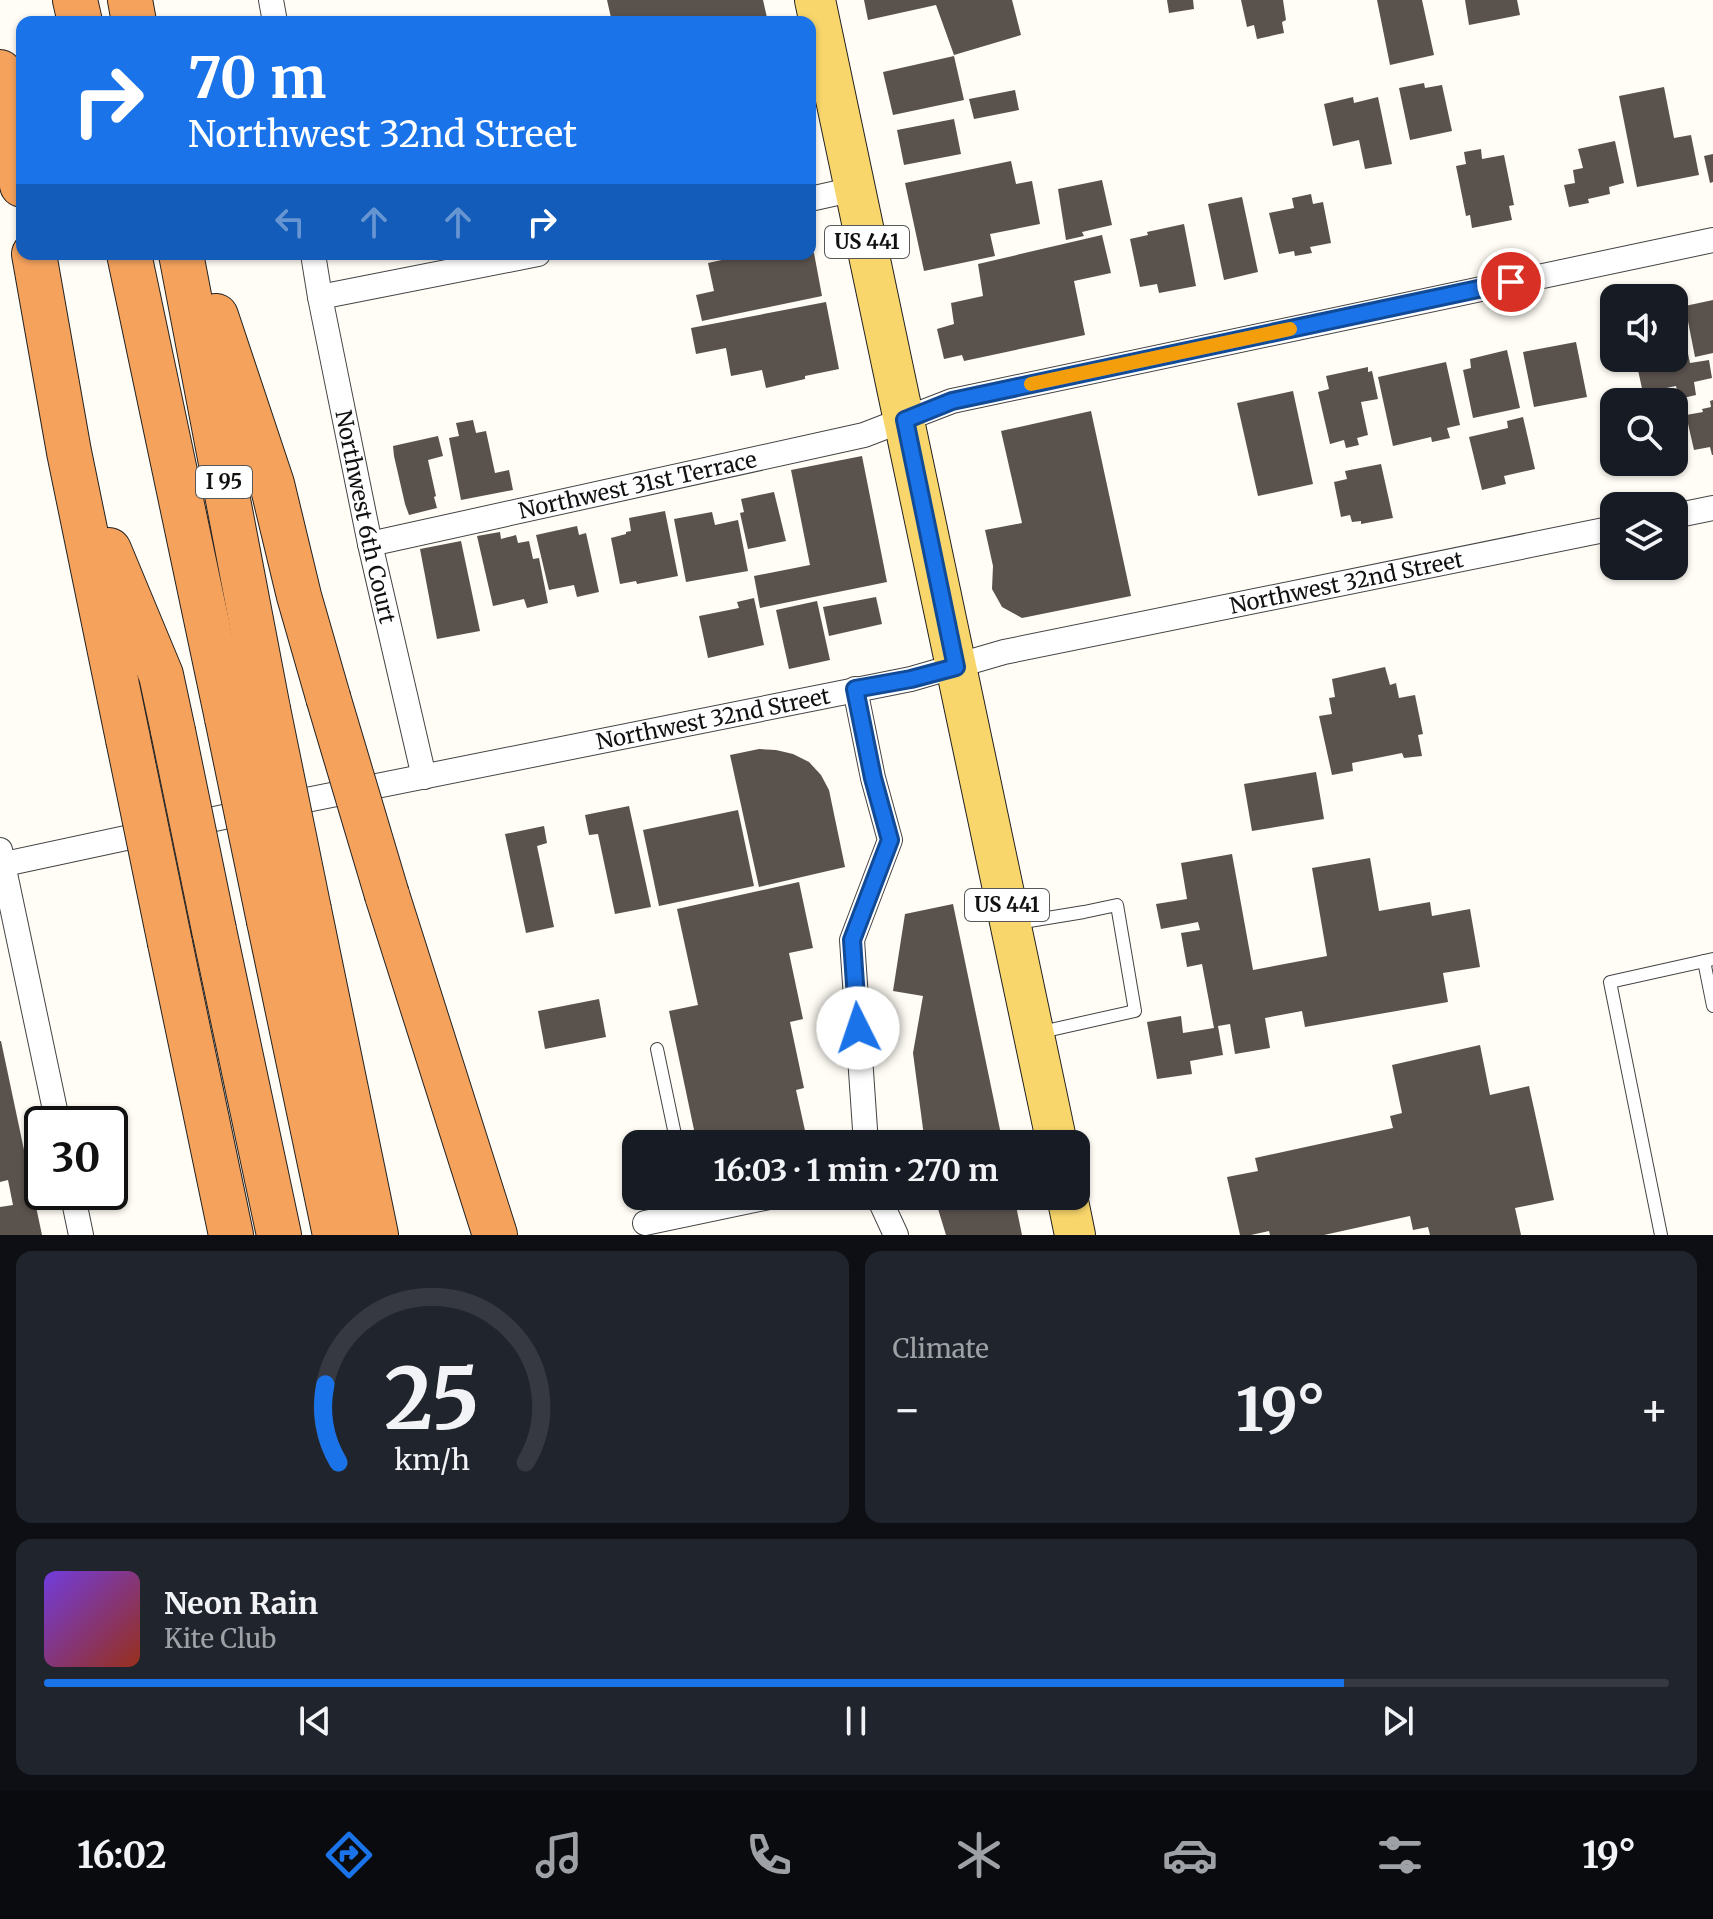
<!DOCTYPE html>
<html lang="en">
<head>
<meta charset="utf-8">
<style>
	:root { --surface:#171b24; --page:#20242c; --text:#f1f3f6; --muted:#9ea1a6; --line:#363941; --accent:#1a73e8 }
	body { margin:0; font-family:Merriweather,serif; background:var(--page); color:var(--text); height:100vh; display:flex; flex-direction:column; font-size:30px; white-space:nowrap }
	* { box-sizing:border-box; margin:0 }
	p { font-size:26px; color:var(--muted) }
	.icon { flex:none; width:44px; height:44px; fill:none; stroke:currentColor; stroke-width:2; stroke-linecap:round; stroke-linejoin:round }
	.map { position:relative; height:1235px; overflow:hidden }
	.panel { display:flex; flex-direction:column; gap:16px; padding:16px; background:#0d0f14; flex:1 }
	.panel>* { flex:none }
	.hud { position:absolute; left:16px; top:16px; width:800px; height:244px; border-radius:16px; box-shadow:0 2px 6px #0004; background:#1a73e8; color:#fff; overflow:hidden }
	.fabs { position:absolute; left:1600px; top:284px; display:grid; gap:16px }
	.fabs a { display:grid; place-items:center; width:88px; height:88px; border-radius:16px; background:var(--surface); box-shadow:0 2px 6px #0004; font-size:40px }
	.speed { position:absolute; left:24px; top:1106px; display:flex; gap:16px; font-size:40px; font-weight:700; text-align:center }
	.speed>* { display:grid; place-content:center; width:104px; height:104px; border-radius:50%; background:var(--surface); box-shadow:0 2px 6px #0004; line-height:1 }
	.speed .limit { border:4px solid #111; border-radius:12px; background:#fff; color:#111 }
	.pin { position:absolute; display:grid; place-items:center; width:68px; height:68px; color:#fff; margin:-34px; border:4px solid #fff; border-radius:50%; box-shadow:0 2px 8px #0007 }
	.me { position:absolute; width:88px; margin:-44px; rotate:356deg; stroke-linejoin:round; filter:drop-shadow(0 0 6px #0008) }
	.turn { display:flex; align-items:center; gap:28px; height:168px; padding:0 40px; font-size:36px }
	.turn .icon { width:104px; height:104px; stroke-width:2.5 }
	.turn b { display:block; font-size:56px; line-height:68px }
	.lanes { display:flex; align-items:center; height:76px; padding:0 40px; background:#0003; justify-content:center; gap:40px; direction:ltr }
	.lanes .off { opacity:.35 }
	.big { font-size:60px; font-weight:700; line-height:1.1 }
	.panel .card { flex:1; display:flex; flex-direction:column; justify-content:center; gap:12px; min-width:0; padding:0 28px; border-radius:16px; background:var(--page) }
	.panel .dial { align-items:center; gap:0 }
	.dial svg { height:208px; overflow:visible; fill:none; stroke:var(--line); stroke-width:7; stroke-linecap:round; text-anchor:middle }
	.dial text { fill:var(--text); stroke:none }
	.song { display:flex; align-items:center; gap:24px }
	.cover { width:96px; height:96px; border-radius:12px; background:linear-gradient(135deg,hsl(260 70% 55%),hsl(10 70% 35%)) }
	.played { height:8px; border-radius:4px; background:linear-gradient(90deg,var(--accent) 80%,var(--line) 80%) }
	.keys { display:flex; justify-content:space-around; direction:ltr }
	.heat { display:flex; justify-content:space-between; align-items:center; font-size:44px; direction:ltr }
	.panel .tiles { flex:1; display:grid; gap:16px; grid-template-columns:1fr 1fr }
	.card:last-child { grid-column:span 2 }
	.trip { position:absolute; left:622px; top:1130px; width:468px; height:80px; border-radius:16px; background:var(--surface); box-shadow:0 2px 6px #0004; font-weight:700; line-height:80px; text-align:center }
	.menu { display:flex; height:128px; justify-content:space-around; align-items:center; background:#090b0e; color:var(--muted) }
	.menu .icon { width:56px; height:56px }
	.menu .on { color:var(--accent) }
	.menu b { font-size:36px; color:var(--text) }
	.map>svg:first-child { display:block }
</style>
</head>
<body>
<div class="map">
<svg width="1713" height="1235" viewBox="0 0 1713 1235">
	<rect width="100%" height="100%" fill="#fffdf5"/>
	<g fill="#5a524d">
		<path d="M607,0H763L768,22H612Z"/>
		<path d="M864,0H1012L1021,35L954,55L936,5L868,20Z"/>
		<path d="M1167,0H1193L1194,9L1169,13Z"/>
		<path d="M1241,0H1283L1286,20L1282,22L1284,33L1257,39L1254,25L1247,27Z"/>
		<path d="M1377,0H1422L1434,55L1390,65Z"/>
		<path d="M1465,0H1517L1520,15L1469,25Z"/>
		<path d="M954,56L964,100L893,115L883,72Z"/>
		<path d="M1424,83L1425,88L1442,85L1452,131L1410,140L1399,88Z"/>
		<path d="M1664,87L1674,138L1691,135L1699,175L1637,187L1619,96Z"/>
		<path d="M1015,90L1019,110L974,119L969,99Z"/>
		<path d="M1353,97L1354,103L1378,97L1392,164L1365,169L1359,140L1333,146L1324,104Z"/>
		<path d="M954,119L961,154L904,165L897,130Z"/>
		<path d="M1615,141L1624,183L1609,187L1610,194L1588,199L1589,203L1569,207L1564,185L1575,183L1573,170L1583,168L1578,149Z"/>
		<path d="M1481,149L1482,159L1504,155L1514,205L1509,206L1512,220L1472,228L1470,215L1466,216L1456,166L1466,164L1464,152Z"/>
		<path d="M1713,154V182L1710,183L1704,156Z"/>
		<path d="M1011,161L1016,184L1032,181L1040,224L990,234L995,256L924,271L905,183Z"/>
		<path d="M1102,180L1112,225L1082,232L1084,236L1066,240L1058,189Z"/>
		<path d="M1311,194L1313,204L1323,202L1331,243L1310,247L1312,253L1295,256L1294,251L1279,254L1269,213L1294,208L1292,198Z"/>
		<path d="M1242,197L1258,272L1224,280L1208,204Z"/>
		<path d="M1184,224L1196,286L1159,293L1157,284L1140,287L1130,239L1148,235L1147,232Z"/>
		<path d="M1102,235L1111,273L1074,281L1085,335L964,361L962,355L944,359L937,329L954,324L951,303L983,296L978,264Z"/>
		<path d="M810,250L814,253L822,296L702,321L696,295L714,291L708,263L749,254H810Z"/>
		<path d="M1713,300V353L1695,357L1685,306Z"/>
		<path d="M826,302L839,369L805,376V379L766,388L762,370L731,376L726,348L696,354L691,328Z"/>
		<path d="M1576,342L1587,397L1534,407L1523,352Z"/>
		<path d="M1687,349L1690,363L1709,360L1712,378L1694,382L1696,395L1679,399L1676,386L1643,393L1636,361L1642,360L1641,358H1674V352Z"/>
		<path d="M1507,350L1520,408L1473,418L1463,370L1471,368L1470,359Z"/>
		<path d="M1446,362L1460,425L1447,428L1450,438L1432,442L1431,437L1393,446L1378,377Z"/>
		<path d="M1368,367V372L1372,371L1378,399L1361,402L1368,435L1357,438L1359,445L1346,448L1344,440L1330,444L1318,392L1329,389L1326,376Z"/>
		<path d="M1293,391L1313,484L1258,496L1237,403Z"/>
		<path d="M1713,400V455H1712L1710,447L1694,450L1686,415L1703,412L1702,409L1711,407L1710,401Z"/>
		<path d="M1091,411L1131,596L1022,618L1002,607L992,589L993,566L985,530L1022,523L1001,431Z"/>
		<path d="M1523,417L1535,469L1504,476L1506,484L1482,490L1469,437L1508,428L1507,421Z"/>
		<path d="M473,420L476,433L486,431L495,473L509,470L513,490L461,500L449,438L459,436L456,423Z"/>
		<path d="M438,436L443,456L428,460L436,496L434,497L437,508L409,515L405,504L394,456L393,446Z"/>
		<path d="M862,456L887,582L760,608L754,576L810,565L791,470Z"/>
		<path d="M1381,464L1393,518L1361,524V521L1352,522L1350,515L1341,517L1334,482L1347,479L1345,471Z"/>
		<path d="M774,492L786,541L748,549L740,513L744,512L741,499Z"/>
		<path d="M665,511L678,576L637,584L636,581L620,584L611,538L626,534V532L631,531L629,518Z"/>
		<path d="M712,512L715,525L738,520L748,571L686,582L674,519Z"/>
		<path d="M577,526L579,535L586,533L599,592L577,597L574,585L549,590L536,535Z"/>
		<path d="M500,532L501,539L516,535L518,543L529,541L533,559L539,558L548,603L527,608L524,599L493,606L477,536Z"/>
		<path d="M461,541L480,631L437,639L420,549Z"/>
		<path d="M876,597L882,624L829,636L823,607Z"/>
		<path d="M754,598L764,645L708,658L699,616L739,608L737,602Z"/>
		<path d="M817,601L830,660L789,669L776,610Z"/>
		<path d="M1385,667L1390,685L1396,683L1399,698L1415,695L1423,734L1418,735L1422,756L1404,758L1402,753L1352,763L1353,771L1332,775L1319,716L1332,714L1329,698L1335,697L1332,679Z"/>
		<path d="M759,749L776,750L793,754L809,762L821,775L829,790L845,867L759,887L730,755Z"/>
		<path d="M1316,772L1324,819L1252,831L1244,784Z"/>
		<path d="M629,806L651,907L615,914L598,834L589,835L585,815Z"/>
		<path d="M738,810L754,886L659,906L643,830Z"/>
		<path d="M544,826L547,843L537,846L554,927L526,933L505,834Z"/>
		<path d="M1232,854L1253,970L1327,956L1312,868L1370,858L1379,911L1430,902L1432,916L1470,909L1480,967L1443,973L1448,1002L1305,1027L1302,1011L1265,1018L1270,1048L1235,1054L1230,1024L1218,1026L1223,1055L1190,1061L1192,1074L1157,1079L1147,1022L1181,1016L1183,1033L1214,1028L1202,964L1187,967L1181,933L1200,930L1198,922L1161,929L1156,904L1187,899L1181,863Z"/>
		<path d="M799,882L813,948L789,953L803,1019L790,1022L804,1088L796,1090L808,1144H697L669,1011L698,1005L677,909Z"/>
		<path d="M953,904L1003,1144H925L913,1053L923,996L893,991L905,914Z"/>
		<path d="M599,999L606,1037L545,1049L538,1011Z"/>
		<path d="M0,1041H1L42,1235H0V1207L13,1205L8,1180L0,1182Z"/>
		<path d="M1480,1045L1490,1095L1529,1086L1554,1200L1515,1208L1521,1235H1430L1428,1227L1413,1230L1410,1216L1324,1235H1270L1269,1231L1251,1235H1240L1227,1177L1258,1171L1255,1158L1393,1128L1390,1116L1402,1113L1392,1065Z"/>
		<path d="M934,1196H1014L1022,1235H946Z"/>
	</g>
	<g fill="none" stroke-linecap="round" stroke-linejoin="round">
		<g stroke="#444" stroke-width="14">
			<g id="service">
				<path d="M1017,923L1084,912L1117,905L1135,1011L1037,1033"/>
				<path d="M1704,961L1713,1006"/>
				<path d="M657,1049L677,1144"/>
				<path d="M689,1196L693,1213"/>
				<path d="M1661,1235L1610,982L1713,959"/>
			</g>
		</g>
		<g stroke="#444" stroke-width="26">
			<g id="minor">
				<path d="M271,0L275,22"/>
				<path d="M810,199L855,189"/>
				<path id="s1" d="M313,254L320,297L370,544L424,777"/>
				<path d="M320,297L538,254"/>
				<path d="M1674,516L1713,508"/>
				<path id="s2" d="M370,544L864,435L952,401L1713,240"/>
				<path d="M855,689L873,778L890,840L852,940L866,1144"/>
				<path d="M0,850L58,1124"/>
				<path id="s3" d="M0,865L247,812L911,679L1004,652L1614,528"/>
				<path d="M72,1192L81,1235"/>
				<path d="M878,1196L896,1235"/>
				<path d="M645,1223L774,1196"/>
			</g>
		</g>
		<g stroke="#222" stroke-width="42">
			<g id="primary">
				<path d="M815,0L1057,1144"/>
				<path d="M1067,1196L1075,1235"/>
			</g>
		</g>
		<g stroke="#222" stroke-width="46">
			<g id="motorway">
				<path d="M75,0L80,22"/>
				<path d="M130,0L134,22"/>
				<path d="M0,72L22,185"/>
				<path d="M34,254L69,452L128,739"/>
				<path d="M129,254L227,718"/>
				<path d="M181,254L268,709"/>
				<path d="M216,316L272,484L299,596L328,697"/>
				<path d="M109,550L161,675L173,731"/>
				<path d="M387,895L495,1235"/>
				<path d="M309,910L376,1235"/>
				<path d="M269,921L335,1235"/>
				<path d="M214,930L279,1235"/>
				<path d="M170,943L231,1235"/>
			</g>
		</g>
		<use href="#service" stroke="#fff" stroke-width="12"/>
		<use href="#minor" stroke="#fff" stroke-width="24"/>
		<use href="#primary" stroke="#f9d66b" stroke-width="40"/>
		<use href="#motorway" stroke="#f5a25d" stroke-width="44"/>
		<g stroke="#222" stroke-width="46" stroke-linecap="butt">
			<g id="motorway-bridge">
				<path d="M328,697L387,895"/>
				<path d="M268,709L309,910"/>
				<path d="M227,718L269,921"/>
				<path d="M173,731L214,930"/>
				<path d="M128,739L170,943"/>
			</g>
		</g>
		<use href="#motorway-bridge" stroke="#f5a25d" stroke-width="44"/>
	</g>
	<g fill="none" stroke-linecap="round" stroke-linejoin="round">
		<g stroke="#114b97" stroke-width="20">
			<path id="route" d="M858,1028L852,940L890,840L873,778L855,689L911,679L956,667L905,420L952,401L1511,282"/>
		</g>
		<use href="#route" stroke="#1a73e8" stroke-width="14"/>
		<path stroke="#f59e0b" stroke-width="14" d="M1031,384L1290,329"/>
	</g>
	<g text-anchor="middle" stroke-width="8" stroke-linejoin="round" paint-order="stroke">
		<g fill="#fff" stroke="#585858" stroke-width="2">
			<rect x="825" y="226" width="84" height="32" rx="6"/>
			<rect x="196" y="466" width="56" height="32" rx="6"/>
			<rect x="965" y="889" width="84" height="32" rx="6"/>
		</g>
		<g font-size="20" font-weight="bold" fill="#111">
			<text x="867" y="249">US 441</text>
			<text x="224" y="489">I 95</text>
			<text x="1007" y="912">US 441</text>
		</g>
		<g font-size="22" fill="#111" stroke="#fff">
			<text dy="8" stroke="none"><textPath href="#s2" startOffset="274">Northwest 31st Terrace</textPath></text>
			<text dy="8" stroke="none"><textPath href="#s1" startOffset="268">Northwest 6th Court</textPath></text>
			<text dy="8" stroke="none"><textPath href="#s3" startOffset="1376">Northwest 32nd Street</textPath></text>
			<text dy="8" stroke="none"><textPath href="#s3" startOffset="728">Northwest 32nd Street</textPath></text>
		</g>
	</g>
</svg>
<div class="fabs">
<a><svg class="icon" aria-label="sound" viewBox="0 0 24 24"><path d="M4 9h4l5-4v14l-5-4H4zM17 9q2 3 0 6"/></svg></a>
<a><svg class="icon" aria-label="search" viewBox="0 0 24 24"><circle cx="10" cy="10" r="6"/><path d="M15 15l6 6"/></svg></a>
<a><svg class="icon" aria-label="layers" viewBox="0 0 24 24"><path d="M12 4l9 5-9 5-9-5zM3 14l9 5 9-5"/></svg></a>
</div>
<div class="speed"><div class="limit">30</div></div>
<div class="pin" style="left:1511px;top:282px;background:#d93025"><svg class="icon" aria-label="arrive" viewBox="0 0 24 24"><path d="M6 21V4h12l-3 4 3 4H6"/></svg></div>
<svg class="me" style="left:858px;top:1028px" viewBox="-20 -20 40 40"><circle r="19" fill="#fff"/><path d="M0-13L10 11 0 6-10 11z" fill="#1a73e8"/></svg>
<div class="trip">16:03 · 1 min · 270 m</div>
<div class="hud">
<div class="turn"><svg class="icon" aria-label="right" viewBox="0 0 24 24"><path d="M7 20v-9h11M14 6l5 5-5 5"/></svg><div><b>70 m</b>Northwest 32nd Street</div></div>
<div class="lanes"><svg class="icon off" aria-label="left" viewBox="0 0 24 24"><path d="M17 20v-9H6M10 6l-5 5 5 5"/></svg><svg class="icon off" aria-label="ahead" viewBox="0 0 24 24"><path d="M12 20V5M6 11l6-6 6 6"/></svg><svg class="icon off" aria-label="ahead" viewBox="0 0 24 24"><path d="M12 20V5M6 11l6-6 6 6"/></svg><svg class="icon" aria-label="right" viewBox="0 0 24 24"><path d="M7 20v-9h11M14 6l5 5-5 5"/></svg></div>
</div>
</div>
<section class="panel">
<div class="tiles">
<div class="card dial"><svg viewBox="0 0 100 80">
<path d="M14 69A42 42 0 1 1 86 69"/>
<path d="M14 69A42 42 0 0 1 9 39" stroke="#1a73e8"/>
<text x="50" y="56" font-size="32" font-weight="700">25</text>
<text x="50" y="72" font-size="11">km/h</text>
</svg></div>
<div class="card"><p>Climate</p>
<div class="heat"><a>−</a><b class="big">19°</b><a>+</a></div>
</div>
<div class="card">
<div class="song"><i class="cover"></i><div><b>Neon Rain</b><p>Kite Club</p></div></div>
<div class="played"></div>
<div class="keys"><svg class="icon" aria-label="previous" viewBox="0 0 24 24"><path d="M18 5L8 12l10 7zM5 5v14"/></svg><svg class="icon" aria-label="pause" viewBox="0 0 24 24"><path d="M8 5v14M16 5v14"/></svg><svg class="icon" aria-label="next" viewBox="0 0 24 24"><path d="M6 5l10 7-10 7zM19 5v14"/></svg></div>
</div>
</div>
</section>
<nav class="menu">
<b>16:02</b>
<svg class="icon on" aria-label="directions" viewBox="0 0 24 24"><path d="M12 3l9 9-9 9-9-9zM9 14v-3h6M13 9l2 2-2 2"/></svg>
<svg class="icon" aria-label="music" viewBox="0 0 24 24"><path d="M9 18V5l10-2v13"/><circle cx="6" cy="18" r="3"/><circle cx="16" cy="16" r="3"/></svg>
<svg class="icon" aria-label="phone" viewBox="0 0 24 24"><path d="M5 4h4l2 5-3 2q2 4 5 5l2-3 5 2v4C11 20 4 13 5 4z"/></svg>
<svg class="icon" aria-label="climate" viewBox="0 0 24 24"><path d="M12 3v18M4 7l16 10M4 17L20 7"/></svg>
<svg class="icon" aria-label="car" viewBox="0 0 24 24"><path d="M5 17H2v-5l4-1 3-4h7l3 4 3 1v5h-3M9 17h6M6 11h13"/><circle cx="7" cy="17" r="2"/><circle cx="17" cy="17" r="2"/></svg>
<svg class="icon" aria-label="filters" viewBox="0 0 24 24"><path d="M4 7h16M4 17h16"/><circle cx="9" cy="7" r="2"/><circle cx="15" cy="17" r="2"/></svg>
<b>19°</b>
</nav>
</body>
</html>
